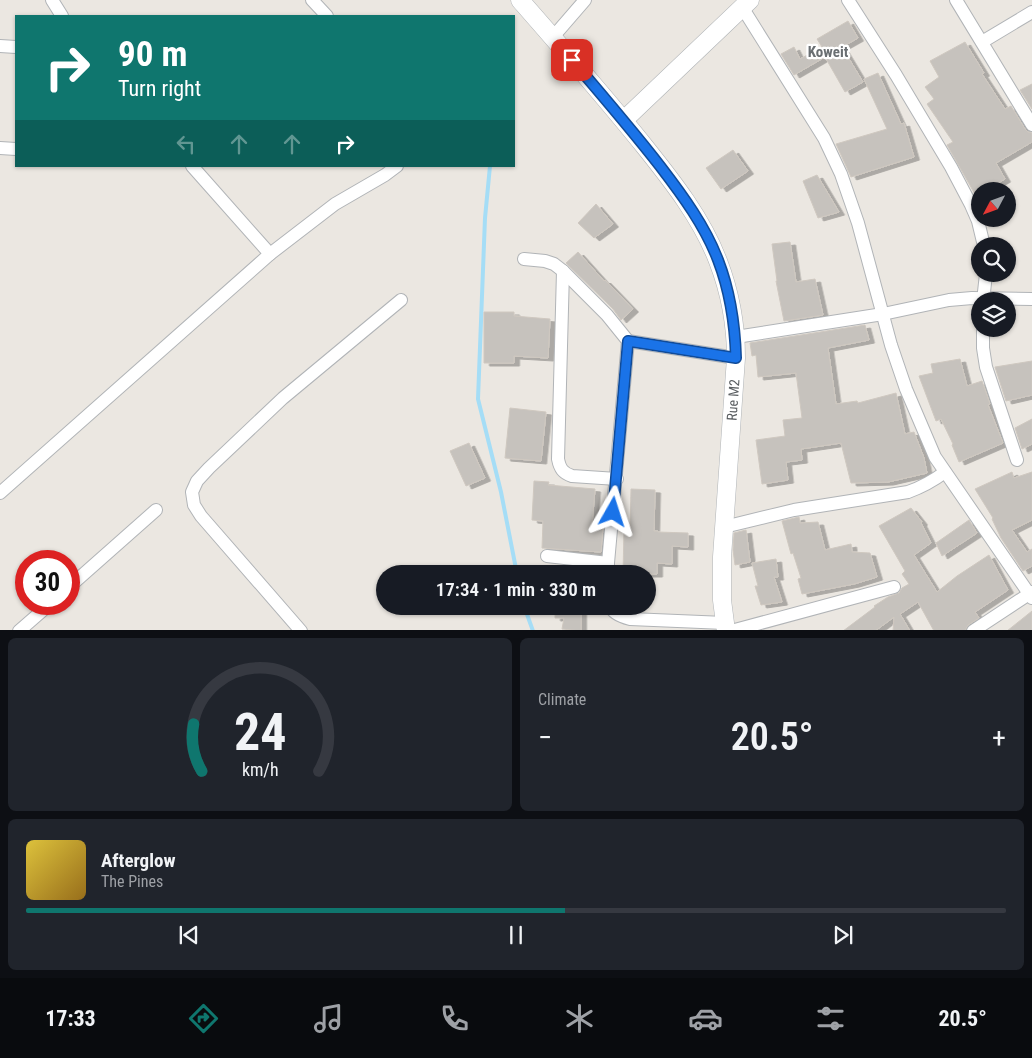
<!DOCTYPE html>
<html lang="en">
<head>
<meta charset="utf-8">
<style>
	:root { --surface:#171b24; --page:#20242c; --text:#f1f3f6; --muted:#9ea1a6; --line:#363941; --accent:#0f766e }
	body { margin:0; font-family:"Roboto Condensed",sans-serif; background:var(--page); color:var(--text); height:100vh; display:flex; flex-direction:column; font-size:19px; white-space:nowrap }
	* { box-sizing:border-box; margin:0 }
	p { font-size:16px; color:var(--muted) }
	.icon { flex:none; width:28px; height:28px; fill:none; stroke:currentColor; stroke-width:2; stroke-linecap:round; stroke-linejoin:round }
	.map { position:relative; height:630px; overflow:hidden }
	.sheet { display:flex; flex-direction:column; gap:8px; padding:8px; background:#0d0f14; flex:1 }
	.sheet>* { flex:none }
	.banner { position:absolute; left:15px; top:15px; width:500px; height:152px; border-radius:0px; box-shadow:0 1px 4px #0004; background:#0f766e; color:#fff; overflow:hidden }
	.needle { width:32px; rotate:229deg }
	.controls { position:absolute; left:971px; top:182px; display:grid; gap:10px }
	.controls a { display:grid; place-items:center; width:45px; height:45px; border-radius:50%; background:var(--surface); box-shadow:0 1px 4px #0004; font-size:25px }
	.speed { position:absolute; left:15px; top:550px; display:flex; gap:10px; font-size:25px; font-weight:700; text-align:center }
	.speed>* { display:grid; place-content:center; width:65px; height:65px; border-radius:50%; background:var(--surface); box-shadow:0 1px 4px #0004; line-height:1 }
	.speed .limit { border:8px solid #d22; background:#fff; color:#111 }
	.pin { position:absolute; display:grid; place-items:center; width:42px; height:42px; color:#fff; margin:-21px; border-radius:10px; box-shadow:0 2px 8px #0006 }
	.me { position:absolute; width:55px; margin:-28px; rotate:6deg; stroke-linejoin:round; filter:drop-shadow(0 0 4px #0008) }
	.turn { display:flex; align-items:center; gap:18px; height:105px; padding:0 20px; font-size:22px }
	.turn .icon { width:65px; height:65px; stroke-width:2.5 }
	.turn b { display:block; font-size:35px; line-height:42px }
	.lanes { display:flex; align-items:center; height:48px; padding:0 20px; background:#0003; justify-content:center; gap:25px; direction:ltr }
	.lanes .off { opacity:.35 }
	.big { font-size:38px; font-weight:600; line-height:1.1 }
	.sheet .card { flex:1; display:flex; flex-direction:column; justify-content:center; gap:8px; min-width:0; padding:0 18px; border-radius:8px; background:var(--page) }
	.sheet .dial { align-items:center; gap:0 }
	.dial svg { height:130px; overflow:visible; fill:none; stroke:var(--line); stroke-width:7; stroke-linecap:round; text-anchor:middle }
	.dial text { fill:var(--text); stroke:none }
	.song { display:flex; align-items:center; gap:15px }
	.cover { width:60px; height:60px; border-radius:8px; background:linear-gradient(135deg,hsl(50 70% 55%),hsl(40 70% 35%)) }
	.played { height:5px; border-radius:2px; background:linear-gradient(90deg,var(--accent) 55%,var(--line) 55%) }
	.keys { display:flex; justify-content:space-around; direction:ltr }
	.heat { display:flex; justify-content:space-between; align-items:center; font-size:28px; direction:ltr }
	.sheet .tiles { flex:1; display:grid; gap:8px; grid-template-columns:1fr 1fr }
	.card:last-child { grid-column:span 2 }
	.trip { position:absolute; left:376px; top:565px; width:280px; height:50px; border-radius:25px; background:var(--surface); box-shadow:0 1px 4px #0004; font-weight:600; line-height:50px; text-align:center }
	.tabs { display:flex; height:80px; justify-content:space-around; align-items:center; background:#090b0e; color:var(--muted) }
	.tabs .icon { width:35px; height:35px }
	.tabs .active { color:var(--accent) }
	.tabs b { font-size:22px; color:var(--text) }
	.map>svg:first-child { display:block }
</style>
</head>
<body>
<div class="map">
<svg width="1032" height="631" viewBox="0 0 1032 631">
	<defs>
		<filter id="shadow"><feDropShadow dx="5.5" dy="3" stdDeviation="0" flood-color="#0004"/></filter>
	</defs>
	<rect width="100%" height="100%" fill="#ebe7e1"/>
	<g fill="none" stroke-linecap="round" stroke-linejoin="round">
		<g stroke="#a5ddf6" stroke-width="4">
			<path d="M490,166L485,218L478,399L501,492L517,574"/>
			<path d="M524,606L533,631"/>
		</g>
	</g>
	<g fill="#c6c2bd" stroke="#cfc8c0" filter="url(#shadow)">
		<path d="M848,21L858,38L842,47L863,82L845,92L825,57L794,75L781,54L794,47L800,59L822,47L817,39Z"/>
		<path d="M965,42L984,73L982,74L1005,109L1011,106L1025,129L1028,132L1032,133V142L996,163L1005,179L984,191H980V194L976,196L947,145L953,142L927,104L934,99L925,87L939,77L930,61Z"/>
		<path d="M878,73L901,124L904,123L914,157L851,177L836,144L887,129L864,79Z"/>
		<path d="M1032,84V109L1020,90Z"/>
		<path d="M733,150L748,171L721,189L706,168Z"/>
		<path d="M817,175L839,212L818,218L803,181Z"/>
		<path d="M596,204L613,224L594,238L578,223Z"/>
		<path d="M790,242L796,282L815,279L823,315L784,321L776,281H777L772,244Z"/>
		<path d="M578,252L604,281L605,280L633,309L621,320L613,309L566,263Z"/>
		<path d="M484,312H514V316L550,319L548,358L514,356V363H484Z"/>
		<path d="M865,325L869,340L828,348L836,404L857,401L858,403L896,393L905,434L914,432L924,458L927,473L888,482L851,483L841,443L801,449L802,460L786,462L788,480L762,484L756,440L785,436L783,420L802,418L796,373L758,377L756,355L752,356L750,343Z"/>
		<path d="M960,359L967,386L982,381L990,404L988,405L1003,443L959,462L952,445L953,444L941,419L936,421L919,376L933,373L931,364Z"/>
		<path d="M1032,361V395L1006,401L995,367Z"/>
		<path d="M510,408L546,412L541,461L505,458Z"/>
		<path d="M1032,419V444L1022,449L1015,428Z"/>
		<path d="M469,443L485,478L466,486L450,451Z"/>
		<path d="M1012,472L1014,478L1032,472V520L1012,530L1027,552L1032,549V566L1023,571L1001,538L992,519L993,518L975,489Z"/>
		<path d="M534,481L549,482L548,485L595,489L592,526L603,527L601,552L542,548L543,521L532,520Z"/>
		<path d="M631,489L655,490L654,531H658V532L688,533V547L672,546V564L657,563V574H623L624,529L630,530Z"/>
		<path d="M911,508L922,522L921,523L931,543L914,555L937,592L957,576L989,555L1008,590L975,612L979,618L968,625L965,631H934L918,602L900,614L910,631H893L894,617L875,631H843L875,607L874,606L888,597L899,593L902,588L909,584L902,574L905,571L879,526Z"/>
		<path d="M799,517L800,523L818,522L825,550L851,544L852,552L870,553L877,577L854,584L802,594L798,579L801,578L793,553L791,554L782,521Z"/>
		<path d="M969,520L977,533L942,556L936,543Z"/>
		<path d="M746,530L750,562L735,565L733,550L734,533Z"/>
		<path d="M776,559L778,577H774L782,602L761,605L755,586H758L752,563Z"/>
		<path d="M555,606H581V631L562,629L564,618H555Z"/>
		<path d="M1032,611V631H1007Z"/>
	</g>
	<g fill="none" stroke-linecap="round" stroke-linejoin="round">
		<g stroke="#b1b4b7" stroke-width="14">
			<g id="street">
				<path d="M52,0L62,16"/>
				<path d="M312,0L327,16"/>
				<path d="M848,0L896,75L951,167L971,205L978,221L984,246"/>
				<path d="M956,0L1032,125"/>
				<path d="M742,7L824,138L841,174L858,223L891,345L906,389L935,457L1032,598"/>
				<path d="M553,37L585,0"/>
				<path d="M982,42L1032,12"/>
				<path d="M0,46L16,47"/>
				<path d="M0,148L16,149"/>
				<path d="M192,166L270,254"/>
				<path d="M524,259L545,261L554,264L563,271L607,315L628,341L607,574"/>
				<path d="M563,271L558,459C560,469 563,473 572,476L617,479"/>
				<path d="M983,301L986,274"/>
				<path d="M983,329V348L986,367L1017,460"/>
				<path d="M736,337L883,314L949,300L972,298L1032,299"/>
				<path d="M628,341L736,358"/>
				<path d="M0,493L270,254L335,204L385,175L397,166"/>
				<path d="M724,527L794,510L908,492C922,487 933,481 945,472"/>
				<path d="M547,556L608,563"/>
				<path d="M69,587L156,510"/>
				<path d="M610,606C613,614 622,617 630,619L725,623"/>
				<path d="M19,631L50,604"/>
				<path d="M301,631L201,516L194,505L192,492L197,481L209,468L283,398L401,300"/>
				<path d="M731,631L894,587"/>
				<path d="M973,631L1032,592"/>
			</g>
		</g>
		<g stroke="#b0b4b7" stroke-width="19">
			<g id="secondary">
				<path d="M520,0C562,48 605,97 645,147C673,182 702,219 718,261C730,292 736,325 736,358L722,557V600L726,631"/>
				<path d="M624,120L750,0"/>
			</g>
		</g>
		<use href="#street" stroke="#fff" stroke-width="12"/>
		<use href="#secondary" stroke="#fff" stroke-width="18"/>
	</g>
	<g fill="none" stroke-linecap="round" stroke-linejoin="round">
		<g stroke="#114b97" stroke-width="12">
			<path id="route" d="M572,60C602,95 632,130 660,166C683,196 705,226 718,260C730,291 735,325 736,358L628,341L613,512"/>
		</g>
		<use href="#route" stroke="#1a73e8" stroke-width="9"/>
	</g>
	<g text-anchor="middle" stroke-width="4.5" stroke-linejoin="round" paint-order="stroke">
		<g font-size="14" fill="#595d60" stroke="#fff">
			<text transform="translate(733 400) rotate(-86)" y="5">Rue M2</text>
		</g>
		<g font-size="15" font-weight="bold" fill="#6a6f72" stroke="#fff">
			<text x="828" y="57">Koweit</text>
		</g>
	</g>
</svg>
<div class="controls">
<a><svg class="needle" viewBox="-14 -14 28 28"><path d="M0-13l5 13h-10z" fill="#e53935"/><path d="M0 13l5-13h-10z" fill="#9ea1a6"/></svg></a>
<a><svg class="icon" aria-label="search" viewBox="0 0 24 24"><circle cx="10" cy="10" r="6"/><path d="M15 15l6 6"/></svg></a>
<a><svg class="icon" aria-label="layers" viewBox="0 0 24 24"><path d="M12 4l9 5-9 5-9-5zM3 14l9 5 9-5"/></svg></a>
</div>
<div class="speed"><div class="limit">30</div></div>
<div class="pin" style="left:572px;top:60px;background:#d93025"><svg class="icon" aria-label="arrive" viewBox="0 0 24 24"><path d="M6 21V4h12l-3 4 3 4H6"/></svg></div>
<svg class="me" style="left:613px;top:512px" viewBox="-20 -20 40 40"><path d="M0-17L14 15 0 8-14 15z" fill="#1a73e8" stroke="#fff" stroke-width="4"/></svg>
<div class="trip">17:34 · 1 min · 330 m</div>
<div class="banner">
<div class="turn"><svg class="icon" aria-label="right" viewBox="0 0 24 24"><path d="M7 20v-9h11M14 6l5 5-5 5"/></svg><div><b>90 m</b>Turn right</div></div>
<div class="lanes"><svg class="icon off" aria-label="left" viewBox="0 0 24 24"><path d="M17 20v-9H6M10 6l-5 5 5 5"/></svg><svg class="icon off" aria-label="ahead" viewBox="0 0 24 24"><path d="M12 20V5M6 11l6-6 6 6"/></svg><svg class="icon off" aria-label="ahead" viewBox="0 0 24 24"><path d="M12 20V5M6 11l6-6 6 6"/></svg><svg class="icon" aria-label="right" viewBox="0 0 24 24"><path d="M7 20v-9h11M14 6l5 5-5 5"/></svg></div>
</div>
</div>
<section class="sheet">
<div class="tiles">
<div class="card dial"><svg viewBox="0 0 100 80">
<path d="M14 69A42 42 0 1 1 86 69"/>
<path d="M14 69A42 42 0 0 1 9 40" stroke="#0f766e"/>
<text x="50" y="56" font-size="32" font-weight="700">24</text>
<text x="50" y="72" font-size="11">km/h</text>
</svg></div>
<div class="card"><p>Climate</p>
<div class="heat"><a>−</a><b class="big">20.5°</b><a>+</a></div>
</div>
<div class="card">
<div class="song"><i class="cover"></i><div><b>Afterglow</b><p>The Pines</p></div></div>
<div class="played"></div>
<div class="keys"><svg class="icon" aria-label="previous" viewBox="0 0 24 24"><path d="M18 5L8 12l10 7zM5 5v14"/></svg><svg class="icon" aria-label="pause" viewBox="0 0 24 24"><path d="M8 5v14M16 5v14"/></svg><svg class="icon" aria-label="next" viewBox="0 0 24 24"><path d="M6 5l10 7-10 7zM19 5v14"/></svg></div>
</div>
</div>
</section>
<nav class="tabs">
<b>17:33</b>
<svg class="icon active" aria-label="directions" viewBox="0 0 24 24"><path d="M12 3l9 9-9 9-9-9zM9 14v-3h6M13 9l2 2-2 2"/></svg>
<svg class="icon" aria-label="music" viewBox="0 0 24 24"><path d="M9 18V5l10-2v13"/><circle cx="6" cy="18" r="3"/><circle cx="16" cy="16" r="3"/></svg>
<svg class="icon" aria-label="phone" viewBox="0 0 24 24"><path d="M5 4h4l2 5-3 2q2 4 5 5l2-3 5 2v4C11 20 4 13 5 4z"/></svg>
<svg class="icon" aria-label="climate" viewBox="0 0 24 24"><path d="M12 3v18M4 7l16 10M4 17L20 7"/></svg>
<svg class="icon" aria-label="car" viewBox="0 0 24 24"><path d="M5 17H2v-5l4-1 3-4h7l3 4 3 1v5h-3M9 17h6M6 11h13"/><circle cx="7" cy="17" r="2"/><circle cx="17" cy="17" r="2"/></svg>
<svg class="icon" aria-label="filters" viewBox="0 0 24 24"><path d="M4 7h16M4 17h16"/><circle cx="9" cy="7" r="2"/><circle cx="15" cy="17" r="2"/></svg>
<b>20.5°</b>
</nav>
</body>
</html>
